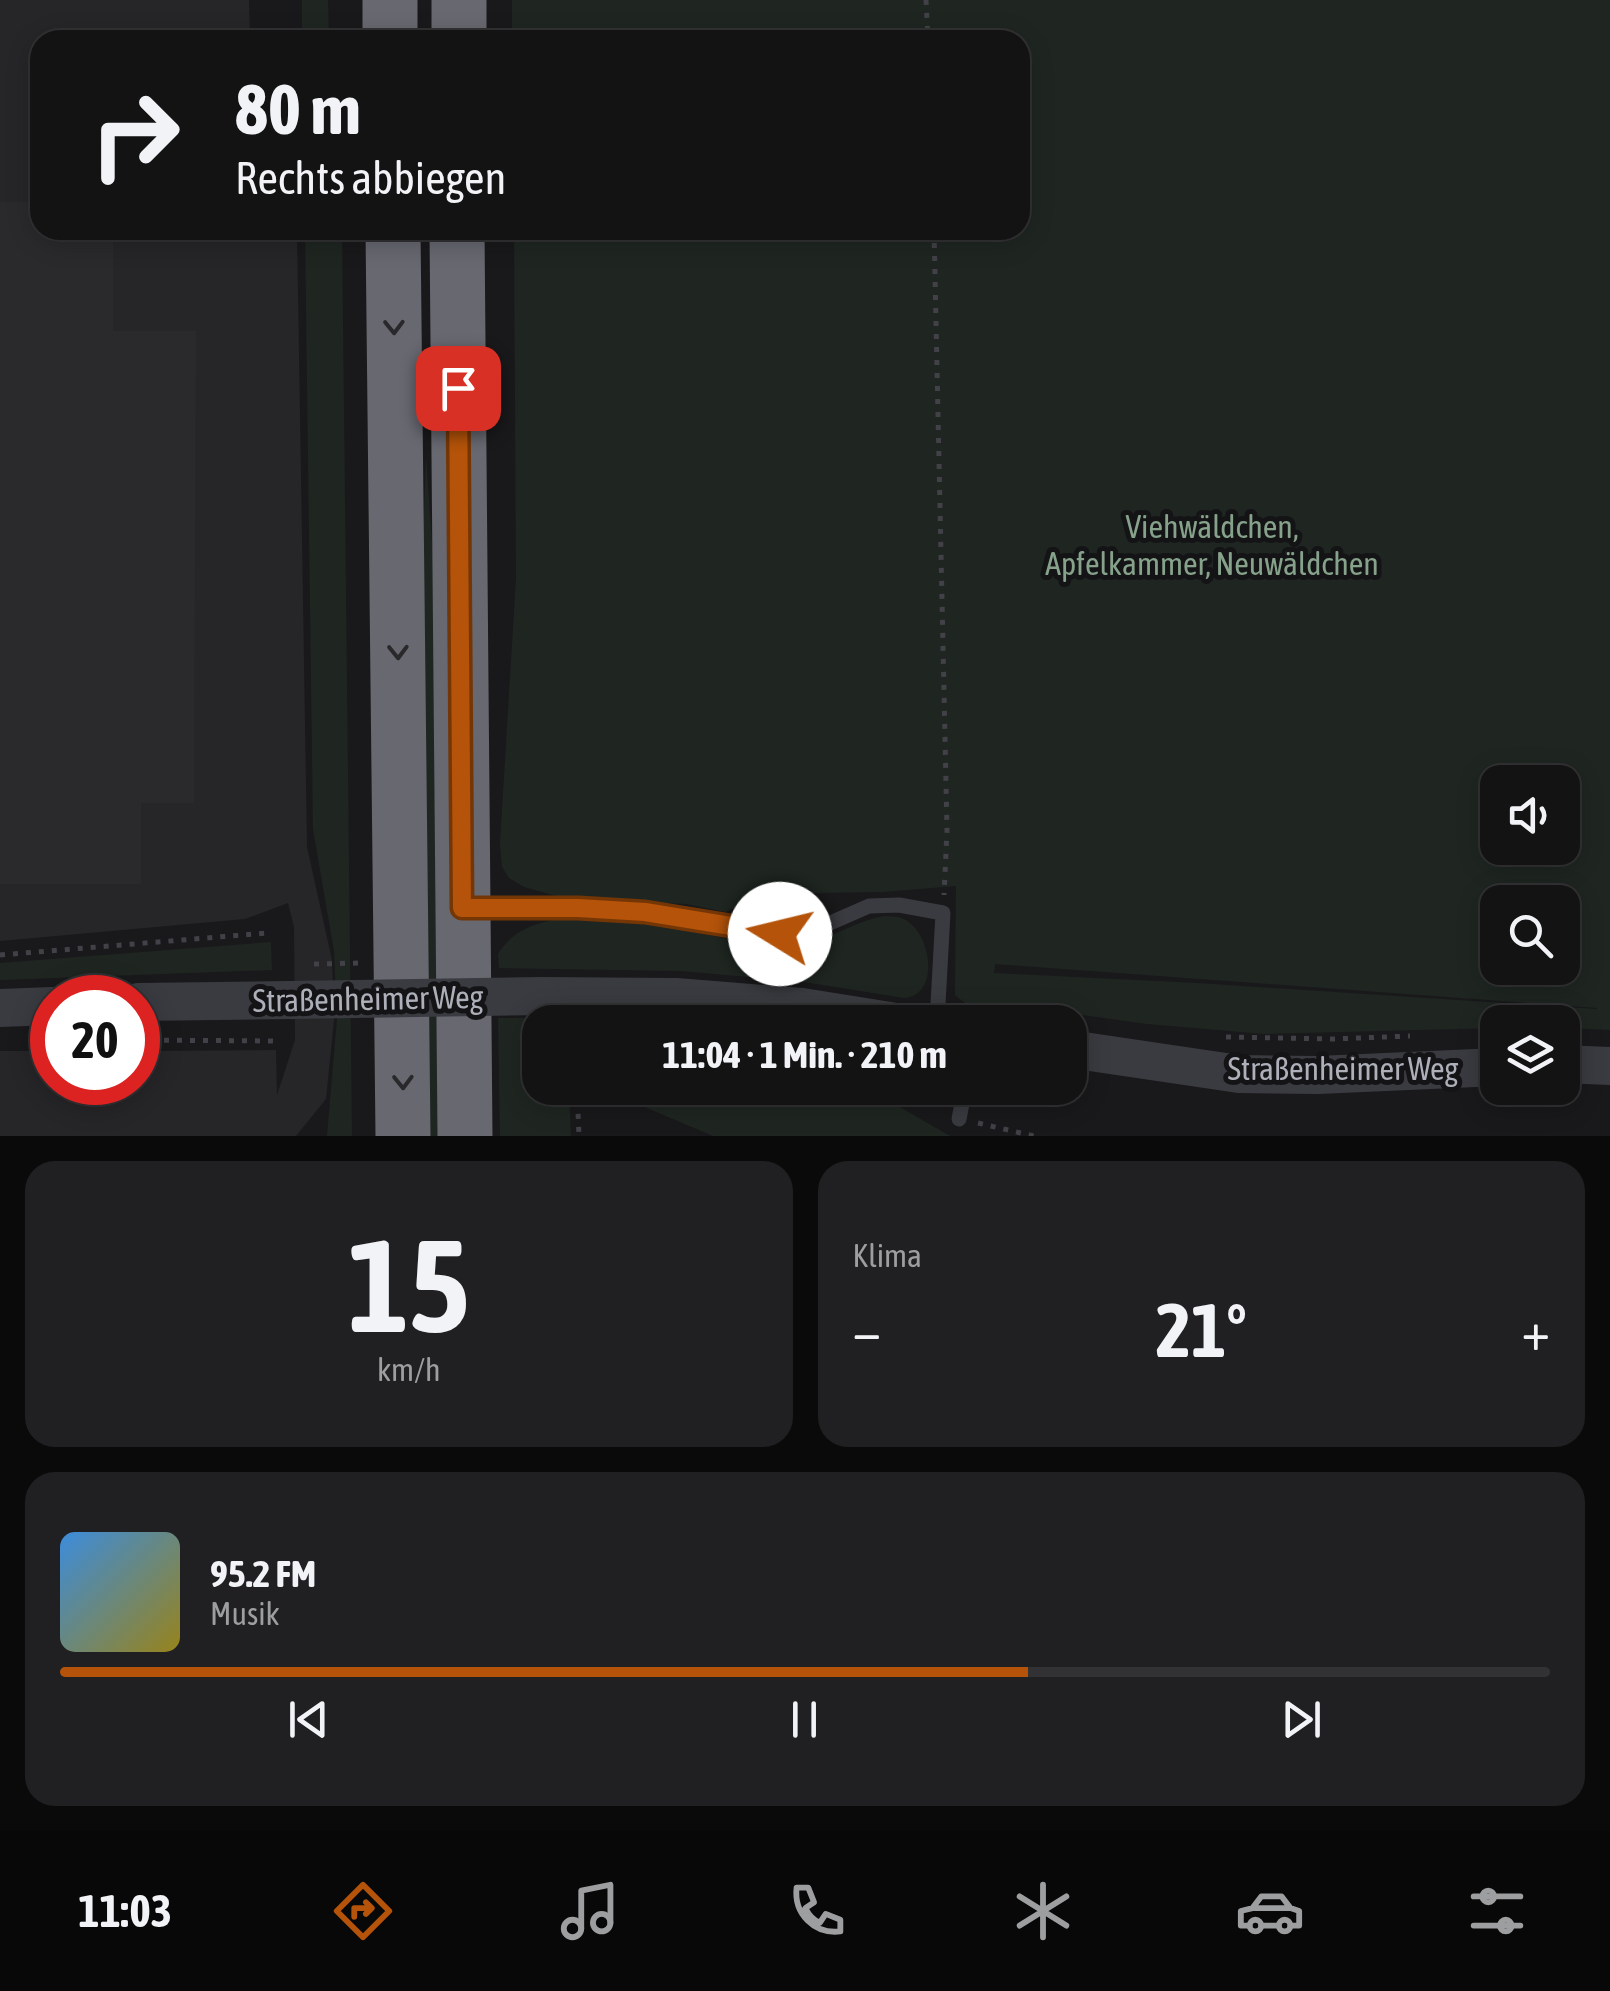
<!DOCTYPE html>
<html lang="de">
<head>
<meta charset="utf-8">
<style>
	:root { --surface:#131314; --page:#202022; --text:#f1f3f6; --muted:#9d9ea0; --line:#323234; --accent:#b45309 }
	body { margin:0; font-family:"Asap Condensed",sans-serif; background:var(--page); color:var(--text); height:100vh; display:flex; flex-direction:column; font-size:38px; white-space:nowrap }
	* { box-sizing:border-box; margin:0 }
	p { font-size:32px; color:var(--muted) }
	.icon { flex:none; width:55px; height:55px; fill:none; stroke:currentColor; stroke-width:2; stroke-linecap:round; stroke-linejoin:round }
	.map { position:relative; height:1136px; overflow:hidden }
	.drawer { display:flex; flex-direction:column; gap:25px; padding:25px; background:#0a0a0b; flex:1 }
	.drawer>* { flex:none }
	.guide { position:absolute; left:30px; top:30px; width:1000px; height:210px; border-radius:30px; box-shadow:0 5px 25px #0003,0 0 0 2px var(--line); background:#131314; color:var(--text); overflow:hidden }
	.controls { position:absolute; left:1480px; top:765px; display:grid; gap:20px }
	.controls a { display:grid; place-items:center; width:100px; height:100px; border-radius:20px; background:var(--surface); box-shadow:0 5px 25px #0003,0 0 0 2px var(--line); font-size:50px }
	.speed { position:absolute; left:30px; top:975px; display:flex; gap:20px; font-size:50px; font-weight:700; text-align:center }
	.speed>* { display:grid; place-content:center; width:130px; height:130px; border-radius:50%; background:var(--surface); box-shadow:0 5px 25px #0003,0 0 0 2px var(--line); line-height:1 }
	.speed .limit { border:15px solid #d22; background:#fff; color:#111 }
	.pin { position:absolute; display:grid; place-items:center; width:85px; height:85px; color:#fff; margin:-42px; border-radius:20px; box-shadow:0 5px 15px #0006 }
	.me { position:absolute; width:110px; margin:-55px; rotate:279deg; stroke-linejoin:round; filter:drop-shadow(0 0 8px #0008) }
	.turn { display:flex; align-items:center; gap:35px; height:210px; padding:0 40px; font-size:45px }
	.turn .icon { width:130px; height:130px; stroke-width:2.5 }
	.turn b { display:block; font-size:70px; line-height:85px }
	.big { font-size:75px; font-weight:700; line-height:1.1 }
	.drawer .card { flex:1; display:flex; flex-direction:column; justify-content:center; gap:15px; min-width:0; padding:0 35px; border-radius:30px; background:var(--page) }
	.drawer .dial { align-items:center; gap:0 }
	.dial b { font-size:130px; line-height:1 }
	.song { display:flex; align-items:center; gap:30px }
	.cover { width:120px; height:120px; border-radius:15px; background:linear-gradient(135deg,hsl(210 70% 55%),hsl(50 70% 35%)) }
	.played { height:10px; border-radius:5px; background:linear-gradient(90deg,var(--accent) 65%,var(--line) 65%) }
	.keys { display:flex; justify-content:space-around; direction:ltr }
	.heat { display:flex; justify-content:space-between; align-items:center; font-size:55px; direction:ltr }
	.drawer .tiles { flex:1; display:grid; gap:25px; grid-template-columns:1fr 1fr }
	.card:last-child { grid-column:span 2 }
	.trip { position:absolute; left:522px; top:1005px; width:565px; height:100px; border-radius:30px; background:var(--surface); box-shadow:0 5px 25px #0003,0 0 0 2px var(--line); font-weight:700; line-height:100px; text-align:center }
	.dock { display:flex; height:160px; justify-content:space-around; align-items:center; background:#080808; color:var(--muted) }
	.dock .icon { width:70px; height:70px }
	.dock .current { color:var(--accent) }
	.dock b { font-size:45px; color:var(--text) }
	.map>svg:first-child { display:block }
</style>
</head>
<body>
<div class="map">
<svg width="1610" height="1136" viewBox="0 0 1610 1136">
	<rect width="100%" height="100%" fill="#19191b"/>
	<path fill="#262528" d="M0,0H249L250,40H40V230H297L307,847L332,960L334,1020L326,1099L296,1136H0V1051H52V1082H138V1051L276,1050L277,1095L295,1040L294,927L288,903L245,919L0,941Z"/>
	<g fill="#1f2621" fill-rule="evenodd">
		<path d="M302,0H328L329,40H302Z"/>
		<path d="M512,0H1610V1030L1563,1028L1562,1022H1498L1497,1028L1265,1034L1147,1024L1032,1008L966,1004L955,995L956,886L883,892L817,893L747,901L726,912L686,904L567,899L524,887L509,878L502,867L500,843L516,579L514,230H1020V40H512ZM1498,782H1562V848H1498ZM1498,902H1562V968H1498ZM995,964L1597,1008V1009L1197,983L994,973Z"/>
		<path d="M305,230H342L352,1136H327L337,1019L334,951L313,829Z"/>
		<path d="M426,455L434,572L438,1136H429L422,572Z"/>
		<path d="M885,916C890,917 896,916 901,918C931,928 942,995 904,998L804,982L682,971L499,968L498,954C545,876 718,949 790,946C825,945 851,921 885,916Z"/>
		<path d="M271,942L272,970L0,980V963Z"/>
		<path d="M578,1009L812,1022H540V1088H569L571,1136H500L498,1018H557L558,1011Z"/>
		<path d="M600,1088H867L950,1136H713Z"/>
	</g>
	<path fill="#2a292c" d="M0,202H40V230H113V331H196L194,803H141V884H0Z"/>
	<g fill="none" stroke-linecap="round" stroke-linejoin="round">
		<g stroke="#414147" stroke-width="5" stroke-dasharray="5 8" stroke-linecap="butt">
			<path d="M926,0L928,40"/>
			<path d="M934,230L947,830L944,895"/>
			<path d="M0,955L267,933"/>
			<path d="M314,964L363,963"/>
			<path d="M73,983L117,982"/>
			<path d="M957,1010L1022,1012L1061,1018"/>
			<path d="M1226,1037L1332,1039L1410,1036"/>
			<path d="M138,1040L273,1041"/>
			<path d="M577,1088L579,1136"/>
			<path d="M978,1123L1034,1136"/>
		</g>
		<g stroke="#3a3b40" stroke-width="15">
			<path d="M470,907L578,908L645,912L780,934L812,931L869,906L899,905L943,913L937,1022"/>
			<path d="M959,1119L965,1088"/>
		</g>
		<g stroke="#3a3b40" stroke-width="38">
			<path d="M542,996L676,997L802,1007L896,1022"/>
			<path d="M138,1002L290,1000"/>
			<path d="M0,1008L52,1006"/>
			<path d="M1070,1049L1239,1074L1318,1075L1498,1067"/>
			<path d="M1562,1064L1610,1066"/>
		</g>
		<g stroke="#676870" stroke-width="55">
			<path d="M390,0V40"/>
			<path d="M459,40V0"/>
			<path d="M393,230L403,1136"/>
			<path d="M457,230L465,1136"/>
		</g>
		<path stroke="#3a3b40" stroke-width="38" d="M290,1000L542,996"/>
	</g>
	<defs><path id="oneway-chevron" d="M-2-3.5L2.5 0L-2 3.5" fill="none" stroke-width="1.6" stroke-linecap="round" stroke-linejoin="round" transform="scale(2.5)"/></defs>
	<g stroke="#29292c">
		<use href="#oneway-chevron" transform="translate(394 327) rotate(89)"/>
		<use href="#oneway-chevron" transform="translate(398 652) rotate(89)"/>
		<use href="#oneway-chevron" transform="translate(403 1082) rotate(89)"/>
	</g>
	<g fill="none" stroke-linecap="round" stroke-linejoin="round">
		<g stroke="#753606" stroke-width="25">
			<path id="route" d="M458,388L462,908H578L645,912L780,934"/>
		</g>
		<use href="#route" stroke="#b45309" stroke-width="18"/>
	</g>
	<g text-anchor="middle" stroke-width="10" stroke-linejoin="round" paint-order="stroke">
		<g font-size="32" fill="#86a28b" stroke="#141416">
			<text x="1212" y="538">Viehwäldchen,<tspan x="1212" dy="37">Apfelkammer, Neuwäldchen</tspan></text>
		</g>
		<g font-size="32" fill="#adafb9" stroke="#141416">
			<text transform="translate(368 999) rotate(-1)" y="11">Straßenheimer Weg</text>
			<text x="1343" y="1080">Straßenheimer Weg</text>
		</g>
	</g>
</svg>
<div class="controls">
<a><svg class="icon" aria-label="sound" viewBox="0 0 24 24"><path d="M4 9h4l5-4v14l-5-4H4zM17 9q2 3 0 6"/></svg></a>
<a><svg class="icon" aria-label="search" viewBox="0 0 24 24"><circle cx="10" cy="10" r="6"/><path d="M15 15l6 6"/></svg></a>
<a><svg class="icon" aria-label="layers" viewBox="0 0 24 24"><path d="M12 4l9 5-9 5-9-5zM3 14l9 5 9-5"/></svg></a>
</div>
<div class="speed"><div class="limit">20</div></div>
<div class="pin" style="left:458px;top:388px;background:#d93025"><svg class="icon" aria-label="arrive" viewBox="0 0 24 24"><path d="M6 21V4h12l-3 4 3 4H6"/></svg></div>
<svg class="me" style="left:780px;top:934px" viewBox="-20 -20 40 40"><circle r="19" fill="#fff"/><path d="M0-13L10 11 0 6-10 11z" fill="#b45309"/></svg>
<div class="trip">11:04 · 1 Min. · 210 m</div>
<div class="guide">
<div class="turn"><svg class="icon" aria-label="right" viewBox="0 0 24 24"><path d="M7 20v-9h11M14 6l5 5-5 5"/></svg><div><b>80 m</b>Rechts abbiegen</div></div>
</div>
</div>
<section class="drawer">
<div class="tiles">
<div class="card dial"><b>15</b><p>km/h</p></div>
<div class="card"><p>Klima</p>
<div class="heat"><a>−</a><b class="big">21°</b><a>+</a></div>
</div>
<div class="card">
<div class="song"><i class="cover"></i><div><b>95.2 FM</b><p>Musik</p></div></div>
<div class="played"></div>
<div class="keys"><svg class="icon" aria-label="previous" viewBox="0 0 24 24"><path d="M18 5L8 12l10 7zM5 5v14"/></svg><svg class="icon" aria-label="pause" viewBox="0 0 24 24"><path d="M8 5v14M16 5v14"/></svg><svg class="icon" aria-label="next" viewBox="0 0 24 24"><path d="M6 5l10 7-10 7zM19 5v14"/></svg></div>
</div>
</div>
</section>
<nav class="dock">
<b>11:03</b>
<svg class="icon current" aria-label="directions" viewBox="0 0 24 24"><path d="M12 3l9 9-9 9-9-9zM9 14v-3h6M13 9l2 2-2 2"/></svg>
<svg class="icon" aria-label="music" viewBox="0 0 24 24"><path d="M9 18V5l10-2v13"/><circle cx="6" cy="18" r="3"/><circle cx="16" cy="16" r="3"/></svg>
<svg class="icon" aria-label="phone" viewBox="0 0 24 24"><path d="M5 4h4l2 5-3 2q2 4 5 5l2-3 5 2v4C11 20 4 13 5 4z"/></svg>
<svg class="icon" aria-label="climate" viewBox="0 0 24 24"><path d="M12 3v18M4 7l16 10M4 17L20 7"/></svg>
<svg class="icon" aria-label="car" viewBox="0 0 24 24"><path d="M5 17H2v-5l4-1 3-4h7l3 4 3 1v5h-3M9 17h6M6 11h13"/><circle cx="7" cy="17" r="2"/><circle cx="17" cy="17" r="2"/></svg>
<svg class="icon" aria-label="filters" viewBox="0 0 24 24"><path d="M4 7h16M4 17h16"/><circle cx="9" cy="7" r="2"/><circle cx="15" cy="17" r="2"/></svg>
</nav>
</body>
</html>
